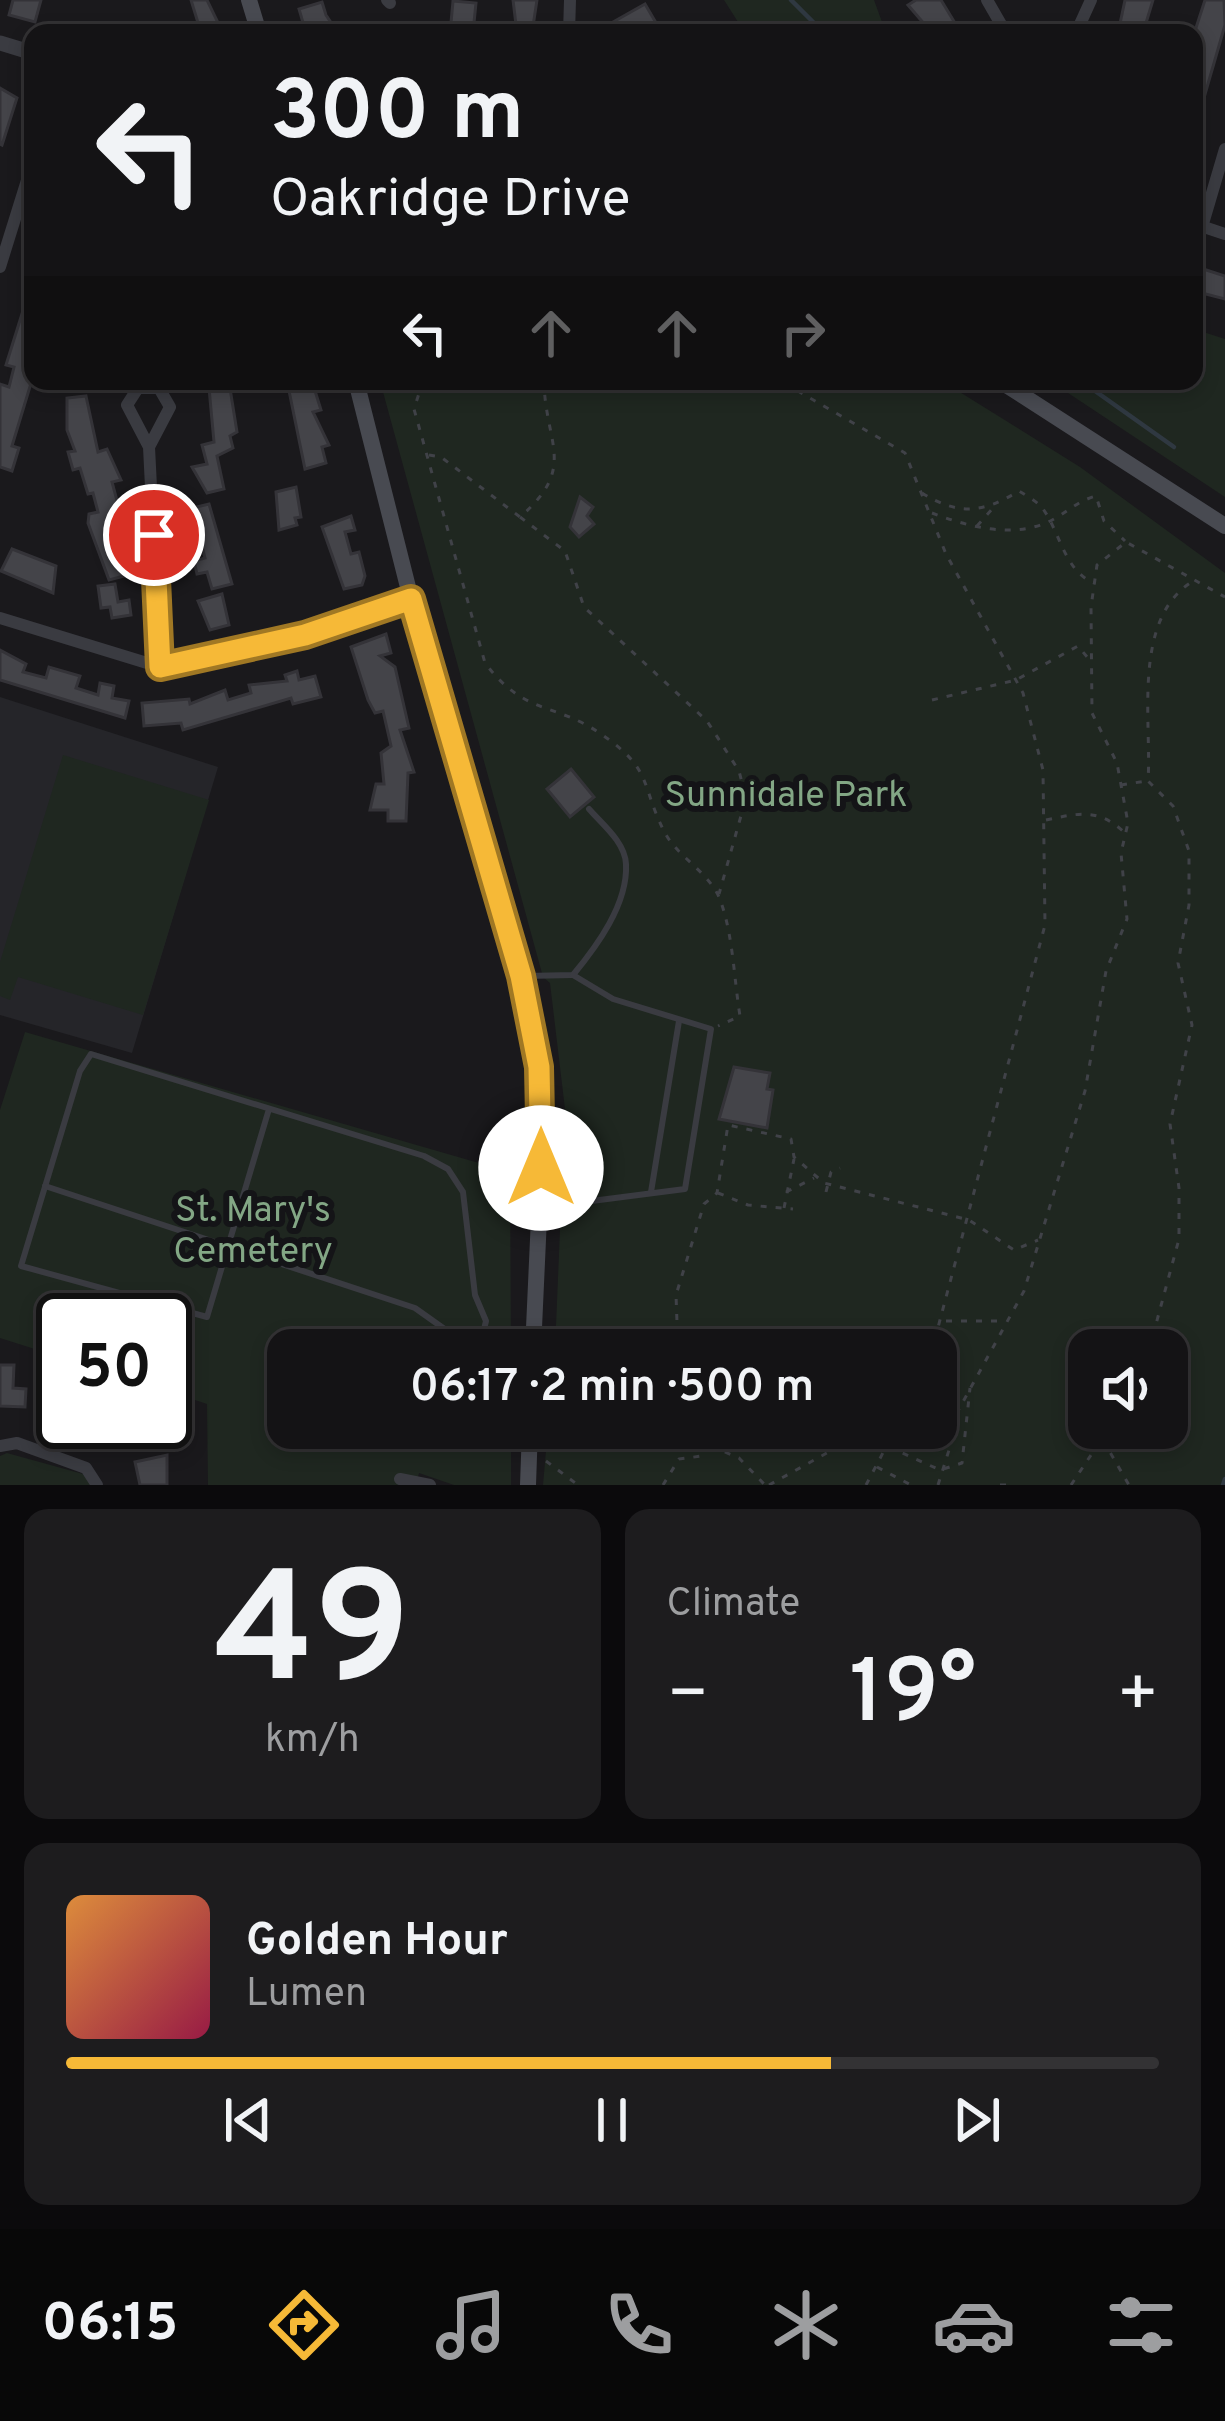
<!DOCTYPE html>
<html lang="en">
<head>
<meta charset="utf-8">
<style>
	:root { --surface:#141315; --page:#1d1c1e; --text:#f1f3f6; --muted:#9d9ea0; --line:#333234; --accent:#f6b937 }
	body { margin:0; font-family:Overpass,sans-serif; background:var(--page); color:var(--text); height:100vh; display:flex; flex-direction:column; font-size:45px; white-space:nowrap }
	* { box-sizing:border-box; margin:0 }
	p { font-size:39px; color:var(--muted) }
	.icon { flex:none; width:66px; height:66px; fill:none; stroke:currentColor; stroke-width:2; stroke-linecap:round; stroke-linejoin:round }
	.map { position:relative; height:1485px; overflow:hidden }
	.sheet { display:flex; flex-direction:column; gap:24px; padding:24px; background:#0b0a0c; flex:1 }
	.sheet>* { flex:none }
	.top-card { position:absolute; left:24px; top:24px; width:1179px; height:366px; border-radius:24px; box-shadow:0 6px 18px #0003,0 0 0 3px var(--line); background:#141315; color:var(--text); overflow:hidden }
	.tools { position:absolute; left:1068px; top:1329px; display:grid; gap:24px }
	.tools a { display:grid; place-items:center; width:120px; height:120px; border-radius:24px; background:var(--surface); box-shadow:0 6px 18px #0003,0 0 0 3px var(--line); font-size:60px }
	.speed { position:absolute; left:36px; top:1293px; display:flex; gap:24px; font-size:60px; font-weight:700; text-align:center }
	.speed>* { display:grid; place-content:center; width:156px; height:156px; border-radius:50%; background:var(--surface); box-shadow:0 6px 18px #0003,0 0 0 3px var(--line); line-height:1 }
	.speed .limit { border:6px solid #111; border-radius:18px; background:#fff; color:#111 }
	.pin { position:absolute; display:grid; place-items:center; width:102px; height:102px; color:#fff; margin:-51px; border:6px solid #fff; border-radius:50%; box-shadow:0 3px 12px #0007 }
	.me { position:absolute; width:132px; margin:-66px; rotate:0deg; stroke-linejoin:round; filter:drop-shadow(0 0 9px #0008) }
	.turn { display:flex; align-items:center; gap:42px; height:252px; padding:0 48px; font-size:54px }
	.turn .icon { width:156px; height:156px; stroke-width:2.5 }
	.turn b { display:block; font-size:84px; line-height:102px }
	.lanes { display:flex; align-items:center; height:114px; padding:0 48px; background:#0003; justify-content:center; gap:60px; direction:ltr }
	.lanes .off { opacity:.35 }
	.big { font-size:90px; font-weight:600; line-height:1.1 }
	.sheet .card { flex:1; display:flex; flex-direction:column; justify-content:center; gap:18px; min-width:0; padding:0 42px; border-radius:24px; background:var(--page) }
	.sheet .dial { align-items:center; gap:0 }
	.dial b { font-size:156px; line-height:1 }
	.song { display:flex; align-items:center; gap:36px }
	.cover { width:144px; height:144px; border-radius:18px; background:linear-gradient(135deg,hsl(30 70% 55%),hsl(340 70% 35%)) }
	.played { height:12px; border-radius:6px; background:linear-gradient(90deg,var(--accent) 70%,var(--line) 70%) }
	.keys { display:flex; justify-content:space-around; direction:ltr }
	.heat { display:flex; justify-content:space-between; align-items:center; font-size:66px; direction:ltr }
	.sheet .tiles { flex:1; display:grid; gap:24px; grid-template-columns:1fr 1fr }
	.card:last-child { grid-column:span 2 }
	.trip { position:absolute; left:267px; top:1329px; width:690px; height:120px; border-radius:24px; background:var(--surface); box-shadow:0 6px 18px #0003,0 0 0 3px var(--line); font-weight:600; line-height:120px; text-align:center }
	.tabs { display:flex; height:192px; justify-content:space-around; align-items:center; background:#080808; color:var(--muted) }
	.tabs .icon { width:84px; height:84px }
	.tabs .current { color:var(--accent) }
	.tabs b { font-size:54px; color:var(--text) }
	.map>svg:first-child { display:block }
</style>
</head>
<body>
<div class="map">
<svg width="1225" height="1485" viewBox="0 0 1225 1485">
	<rect width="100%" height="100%" fill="#1a191c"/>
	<path fill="#252529" d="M0,697L218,767L132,1053L0,1015Z"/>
	<g fill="#1f2720" fill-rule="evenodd">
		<path d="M724,0H874L886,33H745Z"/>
		<path d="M1194,329L1225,339V497L1050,381H1194Z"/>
		<path d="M380,381H942L1080,467L1225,573V1485H543L548,1428H936V1350H555L565,1109L550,983L543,977ZM1089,1350H1167V1428H1089Z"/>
		<path d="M63,755L209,800L143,1015L18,977L10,1000L0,996V962Z"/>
		<path d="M25,1032L510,1172L511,1350H288V1428H511V1485H454L419,1473L416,1485H208L207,1404L165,1390V1320H63V1358L0,1338V1110Z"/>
		<path d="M7,1453L83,1474L92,1485H0V1456Z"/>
	</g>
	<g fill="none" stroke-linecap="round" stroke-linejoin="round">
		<g stroke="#2f3841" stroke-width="4.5">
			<path d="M791,0L824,33"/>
			<path d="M1081,381L1174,447"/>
			<path d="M1223,1485L1225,1479"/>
		</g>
	</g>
	<g fill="#444449" stroke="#343338" stroke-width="3">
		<path d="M13,0H41L35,22L9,15Z"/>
		<path d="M191,0H207L223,33H188L199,26Z"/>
		<path d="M513,0H537L532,33H517Z"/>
		<path d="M916,0H941L961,33H932L908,5Z"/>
		<path d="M1125,0H1153L1143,33H1118Z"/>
		<path d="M1205,0H1224L1225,25L1197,122L1194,34Z"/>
		<path d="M453,1L476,3L473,33H450Z"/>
		<path d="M322,2L326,15L338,33H306L299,9Z"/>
		<path d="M645,4L662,33H619L613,22Z"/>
		<path d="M0,88L17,98L2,145L0,144Z"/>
		<path d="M1194,266L1225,276V299L1202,293L1196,312Z"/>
		<path d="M31,285L32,380L12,446L19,448L12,471L0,467V384L9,387L14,367L6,365Z"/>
		<path d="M287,381H312L321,410L313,412L329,445L322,447L326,463L305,469Z"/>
		<path d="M229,382L237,432L230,436L233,448L217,456L224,489L207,493L192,467L207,464L202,445L214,442L209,388Z"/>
		<path d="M86,396L98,452L107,449L121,480L112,482L122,519L114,522L120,543L125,542L128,575L109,580L88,523L89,514L98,512L93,493L88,494L80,468L73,470L68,452L75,451L67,430V398Z"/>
		<path d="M296,487L301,517L295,518L297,525L279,530L276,492Z"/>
		<path d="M580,497L593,507L587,516L594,524L579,537L570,527Z"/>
		<path d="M209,504L232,584L212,589L207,572L197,574L194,561L205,558L192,508Z"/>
		<path d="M351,516L355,530L345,532L351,554L359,552L365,576L362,585L344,589L322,527Z"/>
		<path d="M12,549L56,566L53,593L1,571Z"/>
		<path d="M115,584L118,602L129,600L131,615L112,618L110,607L101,608L98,586Z"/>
		<path d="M222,594L229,625L210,630L198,601Z"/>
		<path d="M386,634L391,653L380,656L395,667L409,728L400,730L414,772L408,773L406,821H388V810H370L376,784H384L381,753L391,746L383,711L375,713L368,700L351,647Z"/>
		<path d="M0,650L26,664L23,672L46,678L49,667L80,676L76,688L98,695L100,683L114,686L112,698L129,701L125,718L0,680Z"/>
		<path d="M297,671L299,680L315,676L321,697L293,704L291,698L183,730L181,723L144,726L142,703L189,699L190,704L225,690L228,700L251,693L249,685L287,681L285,675Z"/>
		<path d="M571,769L594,797L570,817L547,789Z"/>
		<path d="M734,1067L770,1073L767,1089L773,1090L767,1128L719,1119Z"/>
		<path d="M0,1365H14L13,1388L26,1389L25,1407L0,1406Z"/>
		<path d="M90,1422H143L130,1440Z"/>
		<path d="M167,1455V1485H140L135,1462Z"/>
	</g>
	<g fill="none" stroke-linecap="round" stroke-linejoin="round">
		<g stroke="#404248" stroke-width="3" stroke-dasharray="6 9" stroke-linecap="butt">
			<path d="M423,381L414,409L485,663C525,716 555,702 601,734C654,770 640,785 665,833C677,856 708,872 719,897C733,931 734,980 740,1016L718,1026"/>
			<path d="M769,381L796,390L905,453L946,554L1023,693L1043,770L1045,925L932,1350"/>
			<path d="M429,455L441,457L520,517C578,467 545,444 544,381"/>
			<path d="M922,493C959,516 983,513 1019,491C1027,496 1038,502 1043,509C1060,532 1065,573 1095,583"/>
			<path d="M932,513C969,527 1016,540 1054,519C1070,510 1078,501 1096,496L1104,521L1125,541"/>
			<path d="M520,517L565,551L584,607L707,721L739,771L746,798L719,894"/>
			<path d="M977,526L994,507"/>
			<path d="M932,700L1016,680L1078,646L1088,658"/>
			<path d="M1121,785L1146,781"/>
			<path d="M1046,820C1079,813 1098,808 1124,832"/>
			<path d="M786,1192L814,1178"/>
			<path d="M826,1192L831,1172L840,1168"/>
			<path d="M718,1193L748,1205L793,1209"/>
			<path d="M784,1208L794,1159"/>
			<path d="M946,1321H1002"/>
			<path d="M678,1350L676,1295L704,1204L717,1193L728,1125L791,1139L794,1157L824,1183L969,1220L1014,1250L1038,1240"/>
			<path d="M1149,1350L1179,1239V1188L1170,1124L1192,1025L1178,963L1189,905V851L1173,806L1148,781C1152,723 1132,622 1190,583"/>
			<path d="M1103,1440L1129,1485"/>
			<path d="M711,1446L739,1458L765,1485"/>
			<path d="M889,1447L940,1470L962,1463L970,1388"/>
			<path d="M546,1461L578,1485"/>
			<path d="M877,1467L911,1485"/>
			<path d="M663,1485L679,1459L702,1456L714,1428"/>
			<path d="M769,1485L872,1428"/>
			<path d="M866,1485L896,1428"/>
			<path d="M938,1485L949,1450L948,1429L1024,1291L1085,1091L1106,971L1127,919L1121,853L1128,823L1117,763L1092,713L1091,607L1097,565L1126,542L1225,597"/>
			<path d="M1000,1485H1011"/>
			<path d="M1071,1485L1109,1428"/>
		</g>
		<g stroke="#3a3b41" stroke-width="6">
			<path d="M525,976L573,975C597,946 628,904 626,864C625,842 602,824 589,809"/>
			<path d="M269,1109L207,1317L21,1266L80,1071L91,1054L424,1156L448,1169L463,1192L475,1295L486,1321L481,1342"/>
			<path d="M45,1186L415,1308L460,1340H530"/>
			<path d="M651,1192L679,1021"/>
			<path d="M545,1207L685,1189L711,1029L613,999L573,975"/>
		</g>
		<g stroke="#3a3b41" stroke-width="12">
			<path d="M387,0L390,3"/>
			<path d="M987,0L1006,33"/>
			<path d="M569,33L570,0"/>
			<path d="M1076,33L1091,0"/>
			<path d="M1195,224L1225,234"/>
			<path d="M1202,227L1225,149"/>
			<path d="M0,267L33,161"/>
			<path d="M149,447L170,407L159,388H138L127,405L149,447L160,667"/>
			<path d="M0,618L160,667L305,635L411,599"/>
			<path d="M0,1446L17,1443L86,1468L97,1485"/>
			<path d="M400,1479L430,1485"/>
		</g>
		<path stroke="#3a3b41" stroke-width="15" d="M0,43L33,53"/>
		<g stroke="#484a51" stroke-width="16">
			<path d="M249,0L259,33"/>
			<path d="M356,381L411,599L521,976L539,1067L543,1129L533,1350"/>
			<path d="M1000,381L1225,526"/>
			<path d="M528,1485L530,1428"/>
		</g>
	</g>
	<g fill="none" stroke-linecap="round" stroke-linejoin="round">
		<g stroke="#a07824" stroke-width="30">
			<path id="route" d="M154,535L160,667L305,635L411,599L521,976L539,1067L541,1168"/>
		</g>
		<use href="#route" stroke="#f6b937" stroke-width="21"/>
	</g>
	<g text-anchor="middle" stroke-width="12" stroke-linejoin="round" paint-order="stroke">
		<g font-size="36" fill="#83a785" stroke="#141417">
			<text x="786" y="806">Sunnidale Park</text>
			<text x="253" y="1221">St. Mary's<tspan x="253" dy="41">Cemetery</tspan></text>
		</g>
	</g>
</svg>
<div class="tools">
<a><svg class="icon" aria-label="sound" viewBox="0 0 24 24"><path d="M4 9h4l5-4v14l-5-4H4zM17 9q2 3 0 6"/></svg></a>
</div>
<div class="speed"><div class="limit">50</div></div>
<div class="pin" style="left:154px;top:535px;background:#d93025"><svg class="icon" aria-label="arrive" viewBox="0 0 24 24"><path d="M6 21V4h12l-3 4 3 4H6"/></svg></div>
<svg class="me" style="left:541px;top:1168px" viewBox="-20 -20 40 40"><circle r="19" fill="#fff"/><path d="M0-13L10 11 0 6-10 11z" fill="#f6b937"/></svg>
<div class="trip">06:17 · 2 min · 500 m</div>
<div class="top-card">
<div class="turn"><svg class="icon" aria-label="left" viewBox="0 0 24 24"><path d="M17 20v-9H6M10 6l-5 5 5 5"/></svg><div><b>300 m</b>Oakridge Drive</div></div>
<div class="lanes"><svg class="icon" aria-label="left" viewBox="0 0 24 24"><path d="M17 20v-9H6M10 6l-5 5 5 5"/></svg><svg class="icon off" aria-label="ahead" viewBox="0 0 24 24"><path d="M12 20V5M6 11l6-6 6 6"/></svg><svg class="icon off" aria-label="ahead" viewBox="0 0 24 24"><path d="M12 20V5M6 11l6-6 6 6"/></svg><svg class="icon off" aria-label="right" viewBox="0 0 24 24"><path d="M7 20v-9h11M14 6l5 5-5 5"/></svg></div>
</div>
</div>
<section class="sheet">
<div class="tiles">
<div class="card dial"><b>49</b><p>km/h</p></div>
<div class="card"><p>Climate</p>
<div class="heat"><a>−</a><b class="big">19°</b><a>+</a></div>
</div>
<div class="card">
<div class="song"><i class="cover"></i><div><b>Golden Hour</b><p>Lumen</p></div></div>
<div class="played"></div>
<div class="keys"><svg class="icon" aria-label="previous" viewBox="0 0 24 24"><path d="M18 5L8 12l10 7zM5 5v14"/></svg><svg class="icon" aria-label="pause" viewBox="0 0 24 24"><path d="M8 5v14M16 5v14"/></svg><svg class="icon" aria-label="next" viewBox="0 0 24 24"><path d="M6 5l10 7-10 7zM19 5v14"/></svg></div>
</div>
</div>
</section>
<nav class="tabs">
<b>06:15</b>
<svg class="icon current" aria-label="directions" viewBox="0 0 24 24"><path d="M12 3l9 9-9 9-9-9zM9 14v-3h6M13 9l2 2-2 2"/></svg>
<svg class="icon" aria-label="music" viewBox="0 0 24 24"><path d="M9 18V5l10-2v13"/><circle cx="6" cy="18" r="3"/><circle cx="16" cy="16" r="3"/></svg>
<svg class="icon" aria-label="phone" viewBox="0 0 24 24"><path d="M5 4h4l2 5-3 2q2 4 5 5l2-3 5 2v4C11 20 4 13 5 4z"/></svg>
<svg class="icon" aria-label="climate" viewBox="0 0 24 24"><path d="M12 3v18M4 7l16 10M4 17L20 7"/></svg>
<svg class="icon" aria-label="car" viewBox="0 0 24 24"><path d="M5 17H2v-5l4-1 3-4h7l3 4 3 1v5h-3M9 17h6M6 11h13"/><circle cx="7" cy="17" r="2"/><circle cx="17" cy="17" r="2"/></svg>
<svg class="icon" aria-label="filters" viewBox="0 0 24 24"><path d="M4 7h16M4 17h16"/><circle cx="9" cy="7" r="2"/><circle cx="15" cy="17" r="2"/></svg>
</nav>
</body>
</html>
